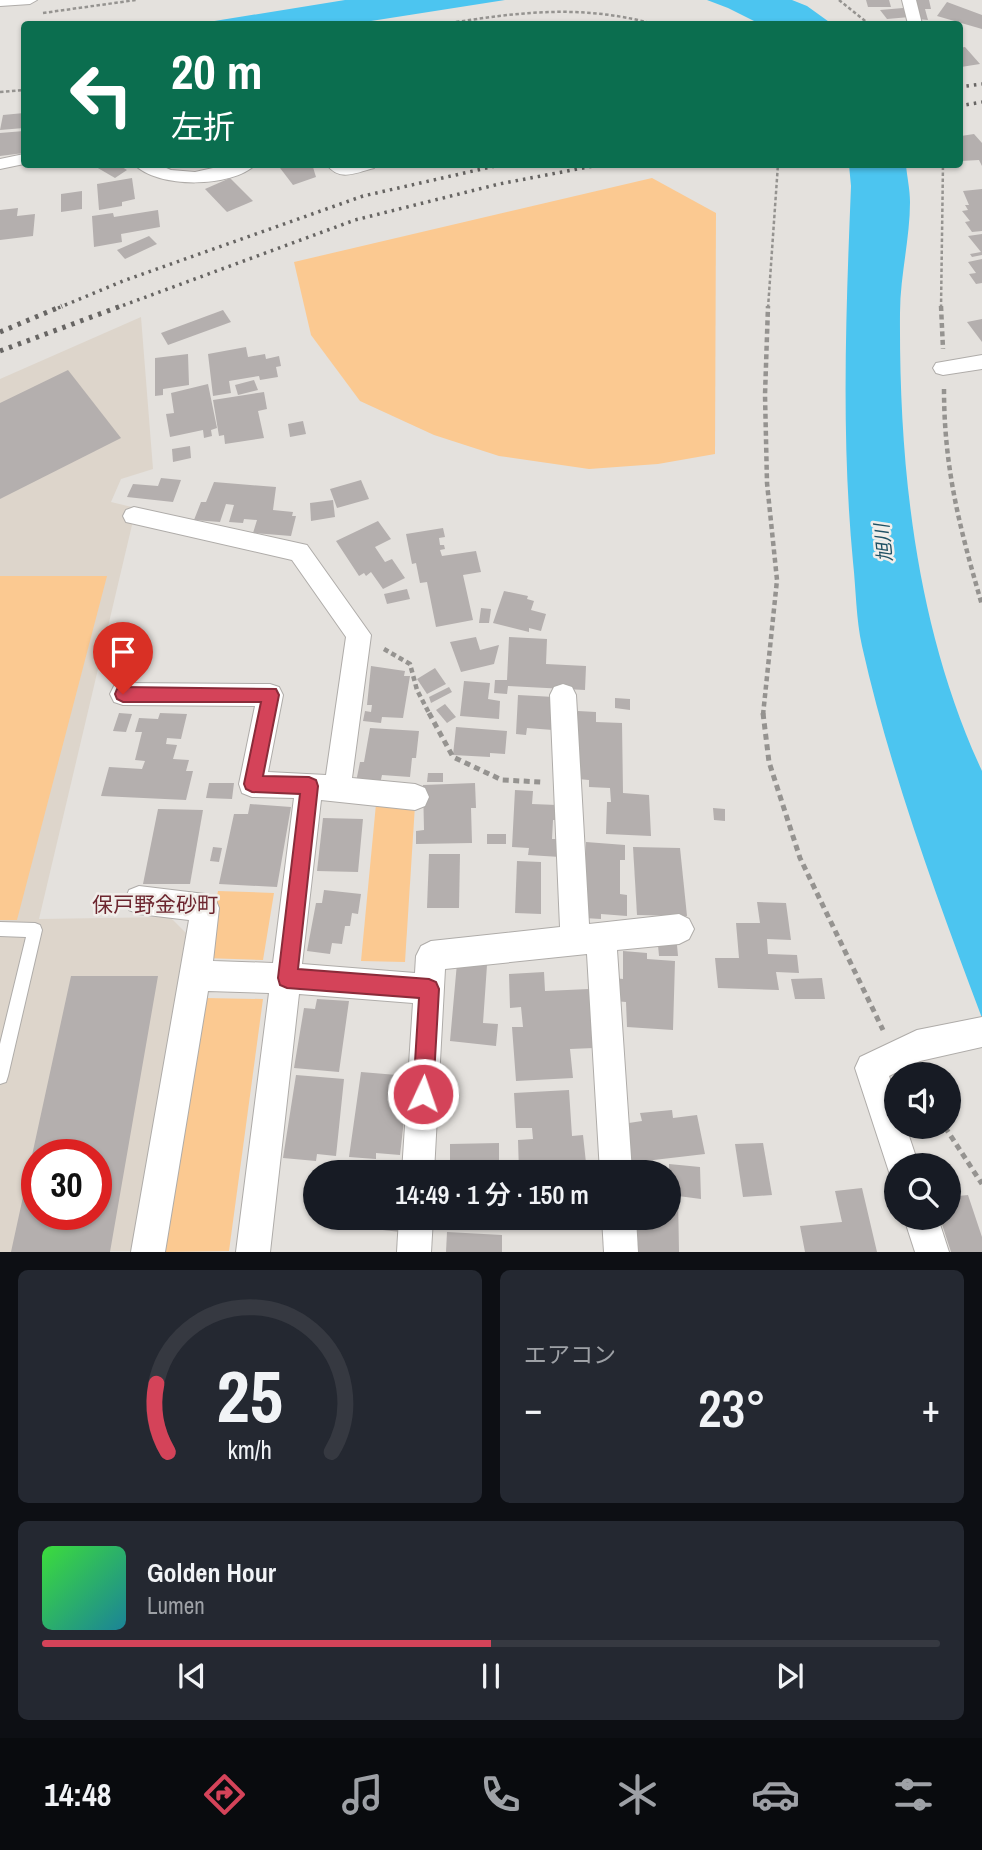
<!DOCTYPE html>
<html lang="ja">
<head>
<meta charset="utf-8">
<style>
	:root { --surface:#171b24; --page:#242831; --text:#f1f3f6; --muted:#9ea1a6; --line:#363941; --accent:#d44359 }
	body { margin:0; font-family:"Archivo Narrow","Noto Sans JP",sans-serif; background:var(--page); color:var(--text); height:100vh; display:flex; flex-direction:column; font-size:26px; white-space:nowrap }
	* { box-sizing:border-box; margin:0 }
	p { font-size:23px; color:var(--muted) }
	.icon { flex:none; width:38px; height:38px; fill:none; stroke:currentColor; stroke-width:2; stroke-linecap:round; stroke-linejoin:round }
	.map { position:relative; height:1252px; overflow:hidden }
	.side { display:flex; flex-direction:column; gap:18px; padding:18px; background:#0d0f14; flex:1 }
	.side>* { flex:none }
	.guide { position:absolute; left:21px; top:21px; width:942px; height:147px; border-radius:7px; box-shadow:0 2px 5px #0004; background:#0b6e4f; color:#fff; overflow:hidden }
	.tools { position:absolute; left:884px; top:1062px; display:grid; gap:14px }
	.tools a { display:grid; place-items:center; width:77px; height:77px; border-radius:50%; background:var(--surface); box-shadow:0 2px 5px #0004; font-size:35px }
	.speed { position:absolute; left:21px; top:1139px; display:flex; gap:14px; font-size:35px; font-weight:700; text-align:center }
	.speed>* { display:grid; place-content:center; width:91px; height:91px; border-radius:50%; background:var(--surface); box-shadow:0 2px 5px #0004; line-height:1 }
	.speed .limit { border:10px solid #d22; background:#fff; color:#111 }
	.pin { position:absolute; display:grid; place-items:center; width:60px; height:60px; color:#fff; margin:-72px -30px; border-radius:50% 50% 50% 0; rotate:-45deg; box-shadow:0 0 7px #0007 }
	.pin .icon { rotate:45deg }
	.me { position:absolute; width:77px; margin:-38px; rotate:3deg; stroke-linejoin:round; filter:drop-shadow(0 0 5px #0008) }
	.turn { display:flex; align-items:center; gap:24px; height:147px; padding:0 35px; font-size:32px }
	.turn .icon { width:91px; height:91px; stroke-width:2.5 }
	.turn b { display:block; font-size:49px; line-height:60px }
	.big { font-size:52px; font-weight:600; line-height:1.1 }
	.side .widget { flex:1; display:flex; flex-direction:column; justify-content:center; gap:10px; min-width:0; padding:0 24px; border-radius:10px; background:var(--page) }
	.side .dial { align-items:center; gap:0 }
	.dial svg { height:182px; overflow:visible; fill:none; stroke:var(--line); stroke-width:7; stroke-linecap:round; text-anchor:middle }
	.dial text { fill:var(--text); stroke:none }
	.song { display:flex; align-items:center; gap:21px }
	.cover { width:84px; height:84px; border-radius:10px; background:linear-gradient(135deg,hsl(120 70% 55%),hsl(190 70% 35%)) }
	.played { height:7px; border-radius:4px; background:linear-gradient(90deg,var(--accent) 50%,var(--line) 50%) }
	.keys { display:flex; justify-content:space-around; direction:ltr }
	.heat { display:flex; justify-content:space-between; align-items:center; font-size:38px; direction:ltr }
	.side .tiles { flex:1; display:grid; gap:18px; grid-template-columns:1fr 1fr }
	.widget:last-child { grid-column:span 2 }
	.trip { position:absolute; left:303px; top:1160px; width:378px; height:70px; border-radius:35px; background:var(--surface); box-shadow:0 2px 5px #0004; font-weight:600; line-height:70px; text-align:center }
	.tabs { display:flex; height:112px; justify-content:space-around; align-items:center; background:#090b0e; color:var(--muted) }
	.tabs .icon { width:49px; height:49px }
	.tabs .selected { color:var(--accent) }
	.tabs b { font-size:32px; color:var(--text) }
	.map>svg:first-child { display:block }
</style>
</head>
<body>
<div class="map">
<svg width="982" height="1252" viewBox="0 0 982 1252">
	<rect width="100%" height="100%" fill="#e4e1dd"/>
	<path fill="#ddd5cb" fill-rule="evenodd" d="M141,317L153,469L121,479L111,502L136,508L39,919L170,917L186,933L133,1251L0,1252V379ZM37,1155H96V1214H37Z"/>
	<g fill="#fbc991">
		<path d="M652,178L716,213L715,454L658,464L589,469L499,456L434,435L360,401L311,335L294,262Z"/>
		<path d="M0,576H107L17,920H0Z"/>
		<path d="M376,804L415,805L405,962L361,961Z"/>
		<path d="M218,891L274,893L263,960L205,958Z"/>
		<path d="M204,998L263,999L229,1251L162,1252Z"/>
	</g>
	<g fill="#4cc5f0">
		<path d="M345,0H505L352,24H196Z"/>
		<path d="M707,0H792L807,6L832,24H760L728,8Z"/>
		<path d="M849,165H906C907,177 910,189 910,202C910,239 900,276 900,313C899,469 916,628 982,771V1018C937,898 890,771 862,646C856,619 856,589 853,562C841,436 846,311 851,186Z"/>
	</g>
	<g fill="#b4afae" fill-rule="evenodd">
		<path d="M866,0H889L891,7H868Z"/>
		<path d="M913,0H929L931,9H925L928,20L918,19Z"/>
		<path d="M947,2L982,15V29L937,16Z"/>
		<path d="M903,8L910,17L887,19L880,10Z"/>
		<path d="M965,47L980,64L961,67L959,48Z"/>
		<path d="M24,113V128L0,130L3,115Z"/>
		<path d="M24,131V153L0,156V133Z"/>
		<path d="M974,134L982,143V166L979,160L961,161V136Z"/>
		<path d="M91,164H117L127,170L115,178Z"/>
		<path d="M277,164H312L316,177L293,185Z"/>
		<path d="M132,178L135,199L122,202V206L99,210L97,184Z"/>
		<path d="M230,178L253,201L227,212L205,189Z"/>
		<path d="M982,189V231L972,232L965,222L970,221L962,211L968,210L965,205H969L963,191Z"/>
		<path d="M82,191V209L61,212V194Z"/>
		<path d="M18,208L17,216L35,214L33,236L0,240V210Z"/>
		<path d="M158,210L160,227L121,234L122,242L94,247L92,216L113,213L114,217Z"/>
		<path d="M982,234V255L972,257L970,254L981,252L968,236Z"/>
		<path d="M149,236L157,244L125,259L117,250Z"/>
		<path d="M982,259V283L976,284L969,274L976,273L968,262Z"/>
		<path d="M223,310L231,322L168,345L161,333Z"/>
		<path d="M982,319V342L967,322Z"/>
		<path d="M246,347L248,357L265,354L266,359L279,356L281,366L276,367L278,377L260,380L259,376L229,381L231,393L213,396L208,354Z"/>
		<path d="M188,354L189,385L163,389V395L155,396V358Z"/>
		<path d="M68,370L121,438L0,499V403Z"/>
		<path d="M254,380L258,390L238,395L235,385Z"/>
		<path d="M208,384L217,428L211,430L212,436L204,438L203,430L170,437L166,414L174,413L171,393Z"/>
		<path d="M264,392L267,409L258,411L264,438L225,444L224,435L219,436L213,400Z"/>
		<path d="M303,421L306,434L290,437L288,424Z"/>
		<path d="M190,446L191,458L173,462L172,449Z"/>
		<path d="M161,478L181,480L173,502L127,497L133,484L158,486Z"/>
		<path d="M361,480L369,499L337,508L330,489Z"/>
		<path d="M214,482L276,487L273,510L293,512L292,516H296L291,536L253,533L257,520L244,519L243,523L229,522L234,505L226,504L220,522L194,520L201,502H206Z"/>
		<path d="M333,500L335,517L311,521L310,503Z"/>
		<path d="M378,521L391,539L375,547L385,562L392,559L405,578L383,589L371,572L366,576L364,573L359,576L336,541Z"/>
		<path d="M443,528L445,537L439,538L440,545H444L445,549L440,550L442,556L476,551L481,572L463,575L473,620L436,627L427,582L420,583L416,563L412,564L406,534Z"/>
		<path d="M407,589L410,599L387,604L384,594Z"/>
		<path d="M504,591L528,596L527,599L534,601L531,610L546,614L541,631L529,628V632L493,623Z"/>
		<path d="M481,608L491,609L489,623H479Z"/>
		<path d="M476,637L480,650L499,645L494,664L461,672L450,642Z"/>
		<path d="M509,637L547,639L546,664L586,666L585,690L508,686L507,694L494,693L495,680H507Z"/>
		<path d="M371,666L405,671L404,676H410L403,718L382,717L381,723L363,721L365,711L371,712L372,705H367Z"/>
		<path d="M435,668L446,684L427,694L417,679Z"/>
		<path d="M464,681L490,683L488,699L500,701L499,719L460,716Z"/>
		<path d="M449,687L452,692L431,703L429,697Z"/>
		<path d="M518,695L554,697L553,730L527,728L526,735L516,734Z"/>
		<path d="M615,698L630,699V710L615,708Z"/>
		<path d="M445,704L456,717L447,723L436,710Z"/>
		<path d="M578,711L596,712V722L622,723L623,793L649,795L651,836L606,834L607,802H611L610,788L589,787V780L578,779Z"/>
		<path d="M119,713L132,714L126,732L113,731Z"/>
		<path d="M160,713L187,714L181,739L167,738L166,744L177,745L173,759L189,760L186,771H193L186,800L101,796L109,767L142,769L145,761L135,760L142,732H135L139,718L158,719Z"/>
		<path d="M456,727L507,731L505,754L490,753V757L453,755Z"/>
		<path d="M370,728L419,731L416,758H412L410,777L382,775L380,784L356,782L360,762H364Z"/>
		<path d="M428,773H443V782H427Z"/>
		<path d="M209,783H234L232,799L206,798Z"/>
		<path d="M475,783L476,808H471L472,843L416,844V831L424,830L423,785Z"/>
		<path d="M515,790L533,791L532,804L557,805V820H553L552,839H561L560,857L528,855L529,848L512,847Z"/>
		<path d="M250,804L291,807L277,887L219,884L234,814H248Z"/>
		<path d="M713,808L725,809V821L714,820Z"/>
		<path d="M158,809L203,810L190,884H143Z"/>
		<path d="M323,818L363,819L358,872L317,871Z"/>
		<rect x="487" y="834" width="19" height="10"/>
		<path d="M586,842L625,845V860H620V894L627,895V916L601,914V919L584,918Z"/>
		<path d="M213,847L222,848L219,862L210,861Z"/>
		<path d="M633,847L680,848L687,916L637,915Z"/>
		<path d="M429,854H460L459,908H427Z"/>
		<path d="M517,861L541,862V914L515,913Z"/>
		<path d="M324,890L361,894L358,914L352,913L350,926H345L342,944L332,943L330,954L307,951L316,903H322Z"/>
		<path d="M757,902L786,903L791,940L767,939L768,954L797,955L799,973L776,972L779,990L718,988L715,958H739L736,923H760Z"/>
		<path d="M658,945H677L678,956H659Z"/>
		<path d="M623,951L647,953V959L675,961L673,1030L627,1027L626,1002L614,1001V978L623,979Z"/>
		<path d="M457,963L487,965L483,1023L498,1024L496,1046L450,1041Z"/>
		<path d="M544,972L545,991L589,989L594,1048L570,1049L573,1078L516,1081L512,1027H523L521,1007L510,1008L509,974Z"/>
		<path d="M71,976H158L110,1252H11ZM37,1155H96V1214H37Z"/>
		<path d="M822,978L825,999H795L791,979Z"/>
		<path d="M317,999L349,1001L339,1072L294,1068L304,1008L315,1009Z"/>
		<path d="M361,1072L409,1076L400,1155L376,1153V1159L349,1157Z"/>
		<path d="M296,1075L344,1079L336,1156L317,1154L316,1161L283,1158Z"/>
		<path d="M569,1090L572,1136L583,1135L587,1172H519L518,1140L533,1139L532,1128H516L514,1093Z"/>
		<path d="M672,1110L673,1118L697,1115L705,1154L628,1163L622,1124L642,1121L640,1113Z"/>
		<path d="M499,1143V1172H450V1144Z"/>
		<path d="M763,1143L772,1195L743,1197L735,1144Z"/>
		<path d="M669,1164L700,1167L701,1199L678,1196L679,1252H629V1218H668Z"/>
		<path d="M862,1188L877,1252H805L800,1226L842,1222L835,1191Z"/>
		<path d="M968,1195L982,1237V1252H951L940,1218H948V1197Z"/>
		<path d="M356,1218H402L401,1232L355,1227Z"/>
		<path d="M447,1232L502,1235V1252H446Z"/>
	</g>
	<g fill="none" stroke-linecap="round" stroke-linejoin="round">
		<g stroke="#afaca9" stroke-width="2">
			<path id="service" d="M0,922L35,923L40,925L42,930L8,1076L6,1082L0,1084V1044L26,937L0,936Z"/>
		</g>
		<g stroke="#afaca9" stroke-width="2">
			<g id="minor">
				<path d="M0,0H37L30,4L0,6Z"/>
				<path d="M902,0H916L922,24H908Z"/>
				<path d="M24,154V164L0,169V159Z"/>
				<path d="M134,164H157L171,170L195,172L231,164H256C233,188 157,189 134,164Z"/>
				<path d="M326,164H376L374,168C355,173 340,182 326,164Z"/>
				<path d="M982,355V369L943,375L936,373L933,368L936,363Z"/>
				<path d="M134,507L307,545L371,635L352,778L415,784L425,788L429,797L425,806L415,810L321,800L302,964L415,973L416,956L421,946L431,941L560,927L550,695L554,687L563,684L572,687L576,695L589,924L679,914L689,919L694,929L689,939L679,944L617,950L632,1172H600L587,954L445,969L434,1172H402L413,1003L299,994L270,1252H236L269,993L208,991L165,1252H131L189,920L139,914L129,910L125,900L129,890L139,886L205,894L215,898L219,908L213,961L273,963L294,798L252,797L242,793L239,784L255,706L123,705L114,702L110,694L114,686L123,683L270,684L279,687L283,695L268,772L326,775L346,637L292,560L126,522L123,516L126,510Z"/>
				<path d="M982,1017V1047L920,1061L889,1076L896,1096V1127H906L919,1166H896V1180L891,1178L855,1068L860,1057L917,1030Z"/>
				<path d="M399,1218H433L431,1252H397Z"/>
				<path d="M602,1218H636L638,1252H604Z"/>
				<path d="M904,1218H938L949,1252H915Z"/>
			</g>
		</g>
		<g stroke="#959390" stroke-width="2.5" stroke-dasharray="3.5 2.5" stroke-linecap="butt">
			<path d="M839,0L869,24"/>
			<path d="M43,13L136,0"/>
			<path d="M444,24C519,12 580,4 654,24"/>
			<path d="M0,92L24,90"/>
			<path d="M768,308L778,164"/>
			<path d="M941,308L943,164"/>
		</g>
		<g stroke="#959390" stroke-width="4.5" stroke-dasharray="5 3.5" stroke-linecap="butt">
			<path d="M941,306L943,349"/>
			<path d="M944,389C944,469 960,529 982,605"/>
			<path d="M384,649L410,664L417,690L430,715"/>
			<path d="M763,715L777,580L767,483L765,395L768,306"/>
		</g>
		<g stroke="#959390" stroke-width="5" stroke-dasharray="6 4.5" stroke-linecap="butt">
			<path d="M429,713L453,757L502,780L541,782"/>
			<path d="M763,713L769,762L800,858L883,1030"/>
			<path d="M945,1127L982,1184"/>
		</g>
		<use href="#service" fill="#fff" fill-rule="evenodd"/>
		<use href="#minor" fill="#fff" fill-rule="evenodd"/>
		<g stroke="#676563" stroke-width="3.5" stroke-dasharray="2.5 5" stroke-linecap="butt">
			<path d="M959,87L982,84"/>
			<path d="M959,106L982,102"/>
			<path d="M58,308L123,281L363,196L504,164"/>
			<path d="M116,308L355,220L499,184L604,164"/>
		</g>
		<g stroke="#676563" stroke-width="5" stroke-dasharray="3.5 6" stroke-linecap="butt">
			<path d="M0,332L62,306"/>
			<path d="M0,351L121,306"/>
		</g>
	</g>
	<path fill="#d44359" stroke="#8a2c3a" stroke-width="2" d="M123,687L276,689L279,695L263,776L309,777L316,780L318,786L298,969L429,979L436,982L439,989L433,1094L430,1101L423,1104L416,1101L413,1094L419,998L287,988L280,985L278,978L300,794L252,792L246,789L244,784L261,702H123L117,699L115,694L117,689Z"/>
	<g text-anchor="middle" stroke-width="5" stroke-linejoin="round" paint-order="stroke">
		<g font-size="19" font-style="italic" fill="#1f5164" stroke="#f1eeea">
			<text transform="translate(883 543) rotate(-96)" y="7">旭川</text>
		</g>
		<g font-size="21" fill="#6c252e" stroke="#f1eeea">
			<text x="155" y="912">保戸野金砂町</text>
		</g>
	</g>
</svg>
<div class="tools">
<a><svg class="icon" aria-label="sound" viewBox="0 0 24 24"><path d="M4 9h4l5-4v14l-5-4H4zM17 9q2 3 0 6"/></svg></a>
<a><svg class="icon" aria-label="search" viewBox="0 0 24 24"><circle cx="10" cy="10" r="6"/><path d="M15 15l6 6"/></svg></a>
</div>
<div class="speed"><div class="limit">30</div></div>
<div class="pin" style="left:123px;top:694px;background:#d93025"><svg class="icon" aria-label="arrive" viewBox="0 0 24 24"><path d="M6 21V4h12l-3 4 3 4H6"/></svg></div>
<svg class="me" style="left:423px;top:1094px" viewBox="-20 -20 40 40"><circle r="17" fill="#d44359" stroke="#fff" stroke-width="3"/><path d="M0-11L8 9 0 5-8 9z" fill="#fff"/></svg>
<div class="trip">14:49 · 1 分 · 150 m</div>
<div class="guide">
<div class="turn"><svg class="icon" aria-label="left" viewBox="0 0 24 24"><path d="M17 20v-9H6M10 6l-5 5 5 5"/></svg><div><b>20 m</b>左折</div></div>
</div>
</div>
<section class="side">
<div class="tiles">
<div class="widget dial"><svg viewBox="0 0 100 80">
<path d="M14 69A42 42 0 1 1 86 69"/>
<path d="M14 69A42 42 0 0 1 9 39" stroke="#d44359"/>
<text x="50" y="56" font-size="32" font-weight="700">25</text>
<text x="50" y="72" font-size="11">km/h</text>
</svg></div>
<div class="widget"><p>エアコン</p>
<div class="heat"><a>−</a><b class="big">23°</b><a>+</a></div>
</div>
<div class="widget">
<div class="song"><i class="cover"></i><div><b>Golden Hour</b><p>Lumen</p></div></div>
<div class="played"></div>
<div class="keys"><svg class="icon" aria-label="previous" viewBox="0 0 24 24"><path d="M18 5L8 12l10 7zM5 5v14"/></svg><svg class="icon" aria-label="pause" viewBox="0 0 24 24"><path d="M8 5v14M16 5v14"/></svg><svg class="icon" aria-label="next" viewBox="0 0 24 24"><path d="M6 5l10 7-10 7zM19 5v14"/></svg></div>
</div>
</div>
</section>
<nav class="tabs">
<b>14:48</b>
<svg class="icon selected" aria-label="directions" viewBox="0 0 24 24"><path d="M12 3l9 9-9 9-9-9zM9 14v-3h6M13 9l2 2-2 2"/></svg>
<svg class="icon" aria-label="music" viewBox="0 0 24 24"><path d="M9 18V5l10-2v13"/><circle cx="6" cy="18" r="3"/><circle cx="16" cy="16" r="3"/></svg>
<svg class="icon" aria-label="phone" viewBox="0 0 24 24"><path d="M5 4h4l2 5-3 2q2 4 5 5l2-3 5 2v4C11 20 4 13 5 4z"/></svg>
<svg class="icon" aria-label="climate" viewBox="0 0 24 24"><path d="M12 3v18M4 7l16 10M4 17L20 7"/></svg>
<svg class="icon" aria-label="car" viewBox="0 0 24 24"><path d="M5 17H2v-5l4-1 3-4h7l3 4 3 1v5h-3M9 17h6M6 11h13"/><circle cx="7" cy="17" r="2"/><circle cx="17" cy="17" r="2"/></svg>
<svg class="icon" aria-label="filters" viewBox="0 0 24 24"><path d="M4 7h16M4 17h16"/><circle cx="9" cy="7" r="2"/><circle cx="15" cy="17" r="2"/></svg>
</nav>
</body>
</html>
